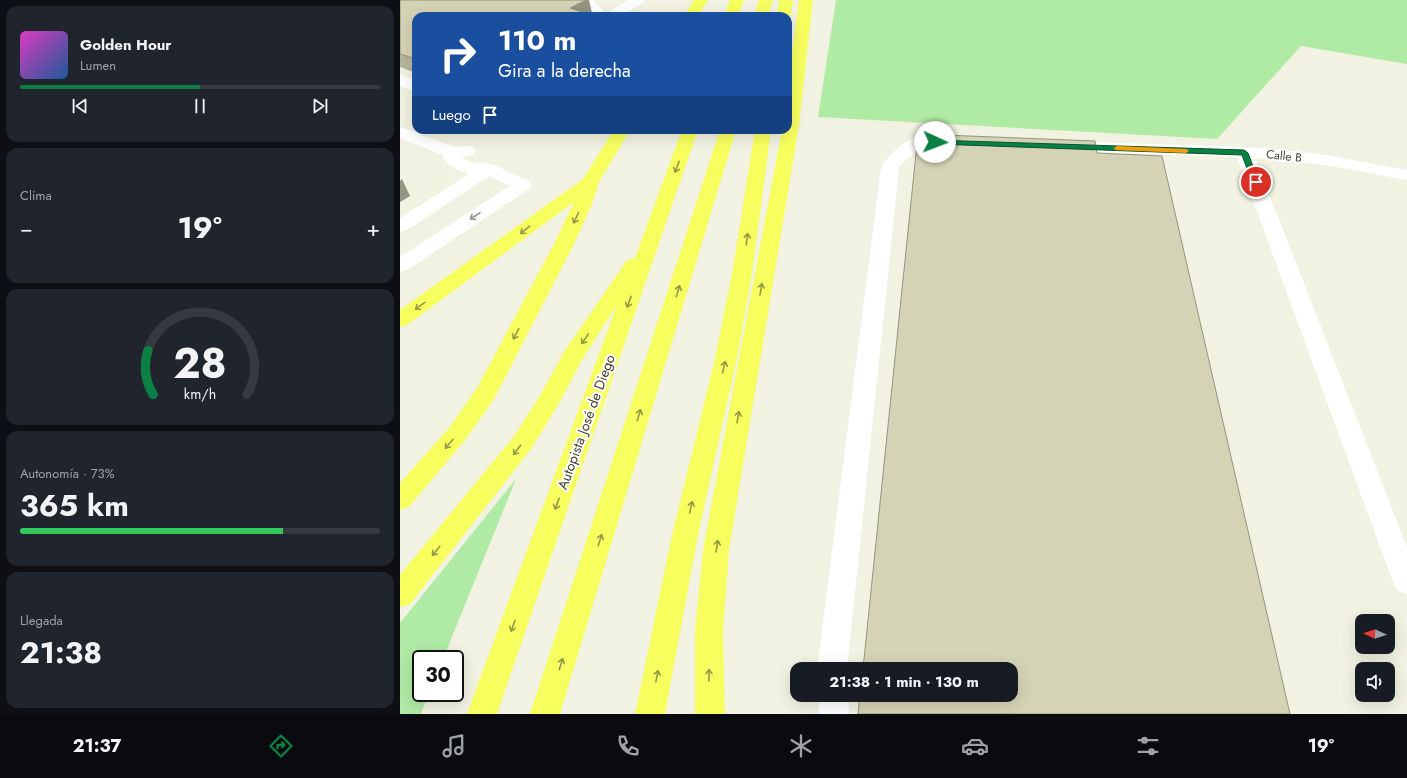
<!DOCTYPE html>
<html lang="es">
<head>
<meta charset="utf-8">
<style>
	:root { --surface:#171b24; --page:#20242c; --text:#f1f3f6; --muted:#9ea1a6; --line:#363941; --accent:#0b8043 }
	body { margin:0; font-family:Jost,sans-serif; background:var(--page); color:var(--text); height:100vh; display:flex; flex-direction:column; font-size:15px; white-space:nowrap }
	* { box-sizing:border-box; margin:0 }
	p { font-size:13px; color:var(--muted) }
	.icon { flex:none; width:22px; height:22px; fill:none; stroke:currentColor; stroke-width:2; stroke-linecap:round; stroke-linejoin:round }
	.map { position:relative; flex:1; overflow:hidden }
	.sheet { display:flex; flex-direction:column; gap:6px; padding:6px; background:#0d0f14; width:400px }
	.sheet>* { flex:none }
	.guide { position:absolute; left:12px; top:12px; width:380px; height:122px; border-radius:12px; box-shadow:0 4px 16px #0002; background:#1a4fa0; color:#fff; overflow:hidden }
	.needle { width:26px; rotate:273deg }
	.buttons { position:absolute; left:955px; top:614px; display:grid; gap:8px }
	.buttons a { display:grid; place-items:center; width:40px; height:40px; border-radius:8px; background:var(--surface); box-shadow:0 4px 16px #0002; font-size:20px }
	.speed { position:absolute; left:12px; top:650px; display:flex; gap:8px; font-size:20px; font-weight:700; text-align:center }
	.speed>* { display:grid; place-content:center; width:52px; height:52px; border-radius:50%; background:var(--surface); box-shadow:0 4px 16px #0002; line-height:1 }
	.speed .limit { border:2px solid #111; border-radius:6px; background:#fff; color:#111 }
	.pin { position:absolute; display:grid; place-items:center; width:34px; height:34px; color:#fff; margin:-17px; border:2px solid #fff; border-radius:50%; box-shadow:0 1px 4px #0007 }
	.me { position:absolute; width:44px; margin:-22px; rotate:92deg; stroke-linejoin:round; filter:drop-shadow(0 0 3px #0008) }
	.turn { display:flex; align-items:center; gap:14px; height:84px; padding:0 20px; font-size:18px }
	.turn .icon { width:52px; height:52px; stroke-width:2.5 }
	.turn b { display:block; font-size:28px; line-height:34px }
	.then { display:flex; align-items:center; height:38px; padding:0 20px; background:#0003; gap:8px; font-size:15px }
	.big { font-size:30px; font-weight:700; line-height:1.1 }
	.sheet .card { flex:1; display:flex; flex-direction:column; justify-content:center; gap:6px; min-width:0; padding:0 14px; border-radius:12px; background:var(--page) }
	.sheet .dial { align-items:center; gap:0 }
	.dial svg { height:104px; overflow:visible; fill:none; stroke:var(--line); stroke-width:7; stroke-linecap:round; text-anchor:middle }
	.dial text { fill:var(--text); stroke:none }
	.song { display:flex; align-items:center; gap:12px }
	.cover { width:48px; height:48px; border-radius:6px; background:linear-gradient(135deg,hsl(310 70% 55%),hsl(210 70% 35%)) }
	.played { height:4px; border-radius:2px; background:linear-gradient(90deg,var(--accent) 50%,var(--line) 50%) }
	.keys { display:flex; justify-content:space-around; direction:ltr }
	.heat { display:flex; justify-content:space-between; align-items:center; font-size:22px; direction:ltr }
	.charge { height:6px; border-radius:3px; background:linear-gradient(90deg,#34c759 73%,var(--line) 0) }
	.trip { position:absolute; left:390px; top:662px; width:228px; height:40px; border-radius:12px; background:var(--surface); box-shadow:0 4px 16px #0002; font-weight:700; line-height:40px; text-align:center }
	.menu { display:flex; height:64px; justify-content:space-around; align-items:center; background:#090b0e; color:var(--muted) }
	.menu .icon { width:28px; height:28px }
	.menu .current { color:var(--accent) }
	.menu b { font-size:18px; color:var(--text) }
	main { display:flex; flex:1; min-height:0 }
	.map>svg:first-child { display:block }
</style>
</head>
<body>
<main>
<section class="sheet">
<div class="card">
<div class="song"><i class="cover"></i><div><b>Golden Hour</b><p>Lumen</p></div></div>
<div class="played"></div>
<div class="keys"><svg class="icon" aria-label="previous" viewBox="0 0 24 24"><path d="M18 5L8 12l10 7zM5 5v14"/></svg><svg class="icon" aria-label="pause" viewBox="0 0 24 24"><path d="M8 5v14M16 5v14"/></svg><svg class="icon" aria-label="next" viewBox="0 0 24 24"><path d="M6 5l10 7-10 7zM19 5v14"/></svg></div>
</div>
<div class="card"><p>Clima</p>
<div class="heat"><a>−</a><b class="big">19°</b><a>+</a></div>
</div>
<div class="card dial"><svg viewBox="0 0 100 80">
<path d="M14 69A42 42 0 1 1 86 69"/>
<path d="M14 69A42 42 0 0 1 10 35" stroke="#0b8043"/>
<text x="50" y="56" font-size="32" font-weight="700">28</text>
<text x="50" y="72" font-size="11">km/h</text>
</svg></div>
<div class="card"><p>Autonomía · 73%</p><b class="big">365 km</b><div class="charge"></div></div>
<div class="card"><p>Llegada</p><b class="big">21:38</b></div>
</section>
<div class="map">
<svg width="1007" height="714" viewBox="0 0 1007 714">
	<rect width="100%" height="100%" fill="#f1f2e1"/>
	<g fill="#b0eba5">
		<path d="M436,0H1007V64L901,46L817,139L418,117Z"/>
		<path d="M116,479L43,659H21V693H29L21,714H0V623Z"/>
	</g>
	<g fill="none" stroke-linecap="round" stroke-linejoin="round">
		<g fill="#fff" fill-rule="evenodd">
			<path d="M179,0H193L206,14L228,0H245L243,3L221,16H192Z"/>
			<path d="M0,75L16,81V92L0,86Z"/>
			<path d="M0,127L54,147L67,146L73,147L76,151L73,155L61,157L73,163L82,162L94,165L129,181L132,185L129,189L7,270L0,272V257L110,186L89,176L7,230L0,232V218L69,174C60,171 43,165 43,155L0,138Z"/>
			<path d="M519,136L552,138L554,142L552,146L546,147L523,146L500,165L499,168L447,669H417L481,168C487,156 506,139 519,136Z"/>
			<path d="M666,141L864,148L926,155L1007,170V180L926,165L855,158L1007,547V594L997,590L993,582L837,157L666,151L660,150L657,146L660,142Z"/>
			<path d="M418,695H448L449,714H419Z"/>
		</g>
		<g fill="#f7ff5f" fill-rule="evenodd">
			<path d="M294,0H308L298,16H284Z"/>
			<path d="M330,0H344L338,16H324Z"/>
			<path d="M359,0H373L368,16H354Z"/>
			<path d="M379,0H393L391,16L389,19L388,16H377Z"/>
			<path d="M399,0H413L399,125L329,550L323,632L325,714H295V632L303,550L382,130H388V85Z"/>
			<path d="M214,130H230L199,182L192,204L174,244L94,399L65,440L9,507L0,510V483L49,428L77,388L154,244L174,202L7,325L0,327V310L183,179Z"/>
			<path d="M282,130H298L97,714H67L217,305L182,360L158,405L131,449L10,604L0,607V575L115,435L141,394L164,352L227,260L235,258Z"/>
			<path d="M320,130H336L160,714H130Z"/>
			<path d="M355,130H371L352,274L336,363L298,535L265,714H235L272,535L314,363L332,274Z"/>
		</g>
	</g>
	<path fill="#b6b59c" d="M0,0L192,13L16,16V73L0,67Z"/>
	<g fill="#94947f">
		<path d="M186,0H189L192,13L188,16H172L170,8Z"/>
		<path d="M2,179L10,196L0,202V181Z"/>
	</g>
	<g fill="#d4d3b5" stroke="#94947f">
		<path d="M0,0H186L170,8L182,12L175,16H16V59L0,54Z"/>
		<path d="M518,134L695,141L697,153L762,156L890,714H458L460,695H611V669H463Z"/>
	</g>
	<defs><path id="oneway-shaft" d="M-6 0H5M1.5-3L5.5 0L1.5 3" fill="none" stroke-width="1.6" stroke-linecap="round" stroke-linejoin="round"/></defs>
	<g stroke="#959846">
		<use href="#oneway-shaft" transform="translate(277 167) rotate(110)"/>
		<use href="#oneway-shaft" transform="translate(176 218) rotate(115)"/>
		<use href="#oneway-shaft" transform="translate(125 230) rotate(141)"/>
		<use href="#oneway-shaft" transform="translate(347 239) rotate(-82)"/>
		<use href="#oneway-shaft" transform="translate(361 289) rotate(-80)"/>
		<use href="#oneway-shaft" transform="translate(278 291) rotate(-73)"/>
		<use href="#oneway-shaft" transform="translate(229 302) rotate(110)"/>
		<use href="#oneway-shaft" transform="translate(20 306) rotate(144)"/>
		<use href="#oneway-shaft" transform="translate(116 334) rotate(118)"/>
		<use href="#oneway-shaft" transform="translate(185 339) rotate(124)"/>
		<use href="#oneway-shaft" transform="translate(324 367) rotate(-77)"/>
		<use href="#oneway-shaft" transform="translate(239 415) rotate(-73)"/>
		<use href="#oneway-shaft" transform="translate(338 417) rotate(-80)"/>
		<use href="#oneway-shaft" transform="translate(49 444) rotate(130)"/>
		<use href="#oneway-shaft" transform="translate(117 450) rotate(127)"/>
		<use href="#oneway-shaft" transform="translate(157 504) rotate(110)"/>
		<use href="#oneway-shaft" transform="translate(291 507) rotate(-77)"/>
		<use href="#oneway-shaft" transform="translate(200 540) rotate(-73)"/>
		<use href="#oneway-shaft" transform="translate(317 546) rotate(-81)"/>
		<use href="#oneway-shaft" transform="translate(36 551) rotate(129)"/>
		<use href="#oneway-shaft" transform="translate(113 626) rotate(110)"/>
		<use href="#oneway-shaft" transform="translate(161 664) rotate(-73)"/>
		<use href="#oneway-shaft" transform="translate(309 675) rotate(-88)"/>
		<use href="#oneway-shaft" transform="translate(257 676) rotate(-79)"/>
	</g>
	<use stroke="#98988e" href="#oneway-shaft" transform="translate(75 216) rotate(147)"/>
	<path fill="#0b8043" stroke="#07532c" d="M532,140L844,150L848,153L859,182L856,185L852,182L842,155L535,144L531,142Z"/>
	<path fill="#f59e0b" d="M717,146L786,149L789,151L786,153L715,150L714,148Z"/>
	<g text-anchor="middle" stroke-width="4" stroke-linejoin="round" paint-order="stroke">
		<g font-size="12" fill="#444331" stroke="#fff">
			<text transform="translate(884 156) rotate(6)" y="4">Calle B</text>
		</g>
		<g font-size="14" fill="#444331" stroke="#fff">
			<text transform="translate(186 422) rotate(-70)" y="5">Autopista José de Diego</text>
		</g>
	</g>
</svg>
<div class="buttons">
<a><svg class="needle" viewBox="-14 -14 28 28"><path d="M0-13l5 13h-10z" fill="#e53935"/><path d="M0 13l5-13h-10z" fill="#9ea1a6"/></svg></a>
<a><svg class="icon" aria-label="sound" viewBox="0 0 24 24"><path d="M4 9h4l5-4v14l-5-4H4zM17 9q2 3 0 6"/></svg></a>
</div>
<div class="speed"><div class="limit">30</div></div>
<div class="pin" style="left:856px;top:182px;background:#d93025"><svg class="icon" aria-label="arrive" viewBox="0 0 24 24"><path d="M6 21V4h12l-3 4 3 4H6"/></svg></div>
<svg class="me" style="left:535px;top:142px" viewBox="-20 -20 40 40"><circle r="19" fill="#fff"/><path d="M0-13L10 11 0 6-10 11z" fill="#0b8043"/></svg>
<div class="trip">21:38 · 1 min · 130 m</div>
<div class="guide">
<div class="turn"><svg class="icon" aria-label="right" viewBox="0 0 24 24"><path d="M7 20v-9h11M14 6l5 5-5 5"/></svg><div><b>110 m</b>Gira a la derecha</div></div>
<div class="then">Luego<svg class="icon" aria-label="arrive" viewBox="0 0 24 24"><path d="M6 21V4h12l-3 4 3 4H6"/></svg></div>
</div>
</div>
</main>
<nav class="menu">
<b>21:37</b>
<svg class="icon current" aria-label="directions" viewBox="0 0 24 24"><path d="M12 3l9 9-9 9-9-9zM9 14v-3h6M13 9l2 2-2 2"/></svg>
<svg class="icon" aria-label="music" viewBox="0 0 24 24"><path d="M9 18V5l10-2v13"/><circle cx="6" cy="18" r="3"/><circle cx="16" cy="16" r="3"/></svg>
<svg class="icon" aria-label="phone" viewBox="0 0 24 24"><path d="M5 4h4l2 5-3 2q2 4 5 5l2-3 5 2v4C11 20 4 13 5 4z"/></svg>
<svg class="icon" aria-label="climate" viewBox="0 0 24 24"><path d="M12 3v18M4 7l16 10M4 17L20 7"/></svg>
<svg class="icon" aria-label="car" viewBox="0 0 24 24"><path d="M5 17H2v-5l4-1 3-4h7l3 4 3 1v5h-3M9 17h6M6 11h13"/><circle cx="7" cy="17" r="2"/><circle cx="17" cy="17" r="2"/></svg>
<svg class="icon" aria-label="filters" viewBox="0 0 24 24"><path d="M4 7h16M4 17h16"/><circle cx="9" cy="7" r="2"/><circle cx="15" cy="17" r="2"/></svg>
<b>19°</b>
</nav>
</body>
</html>
